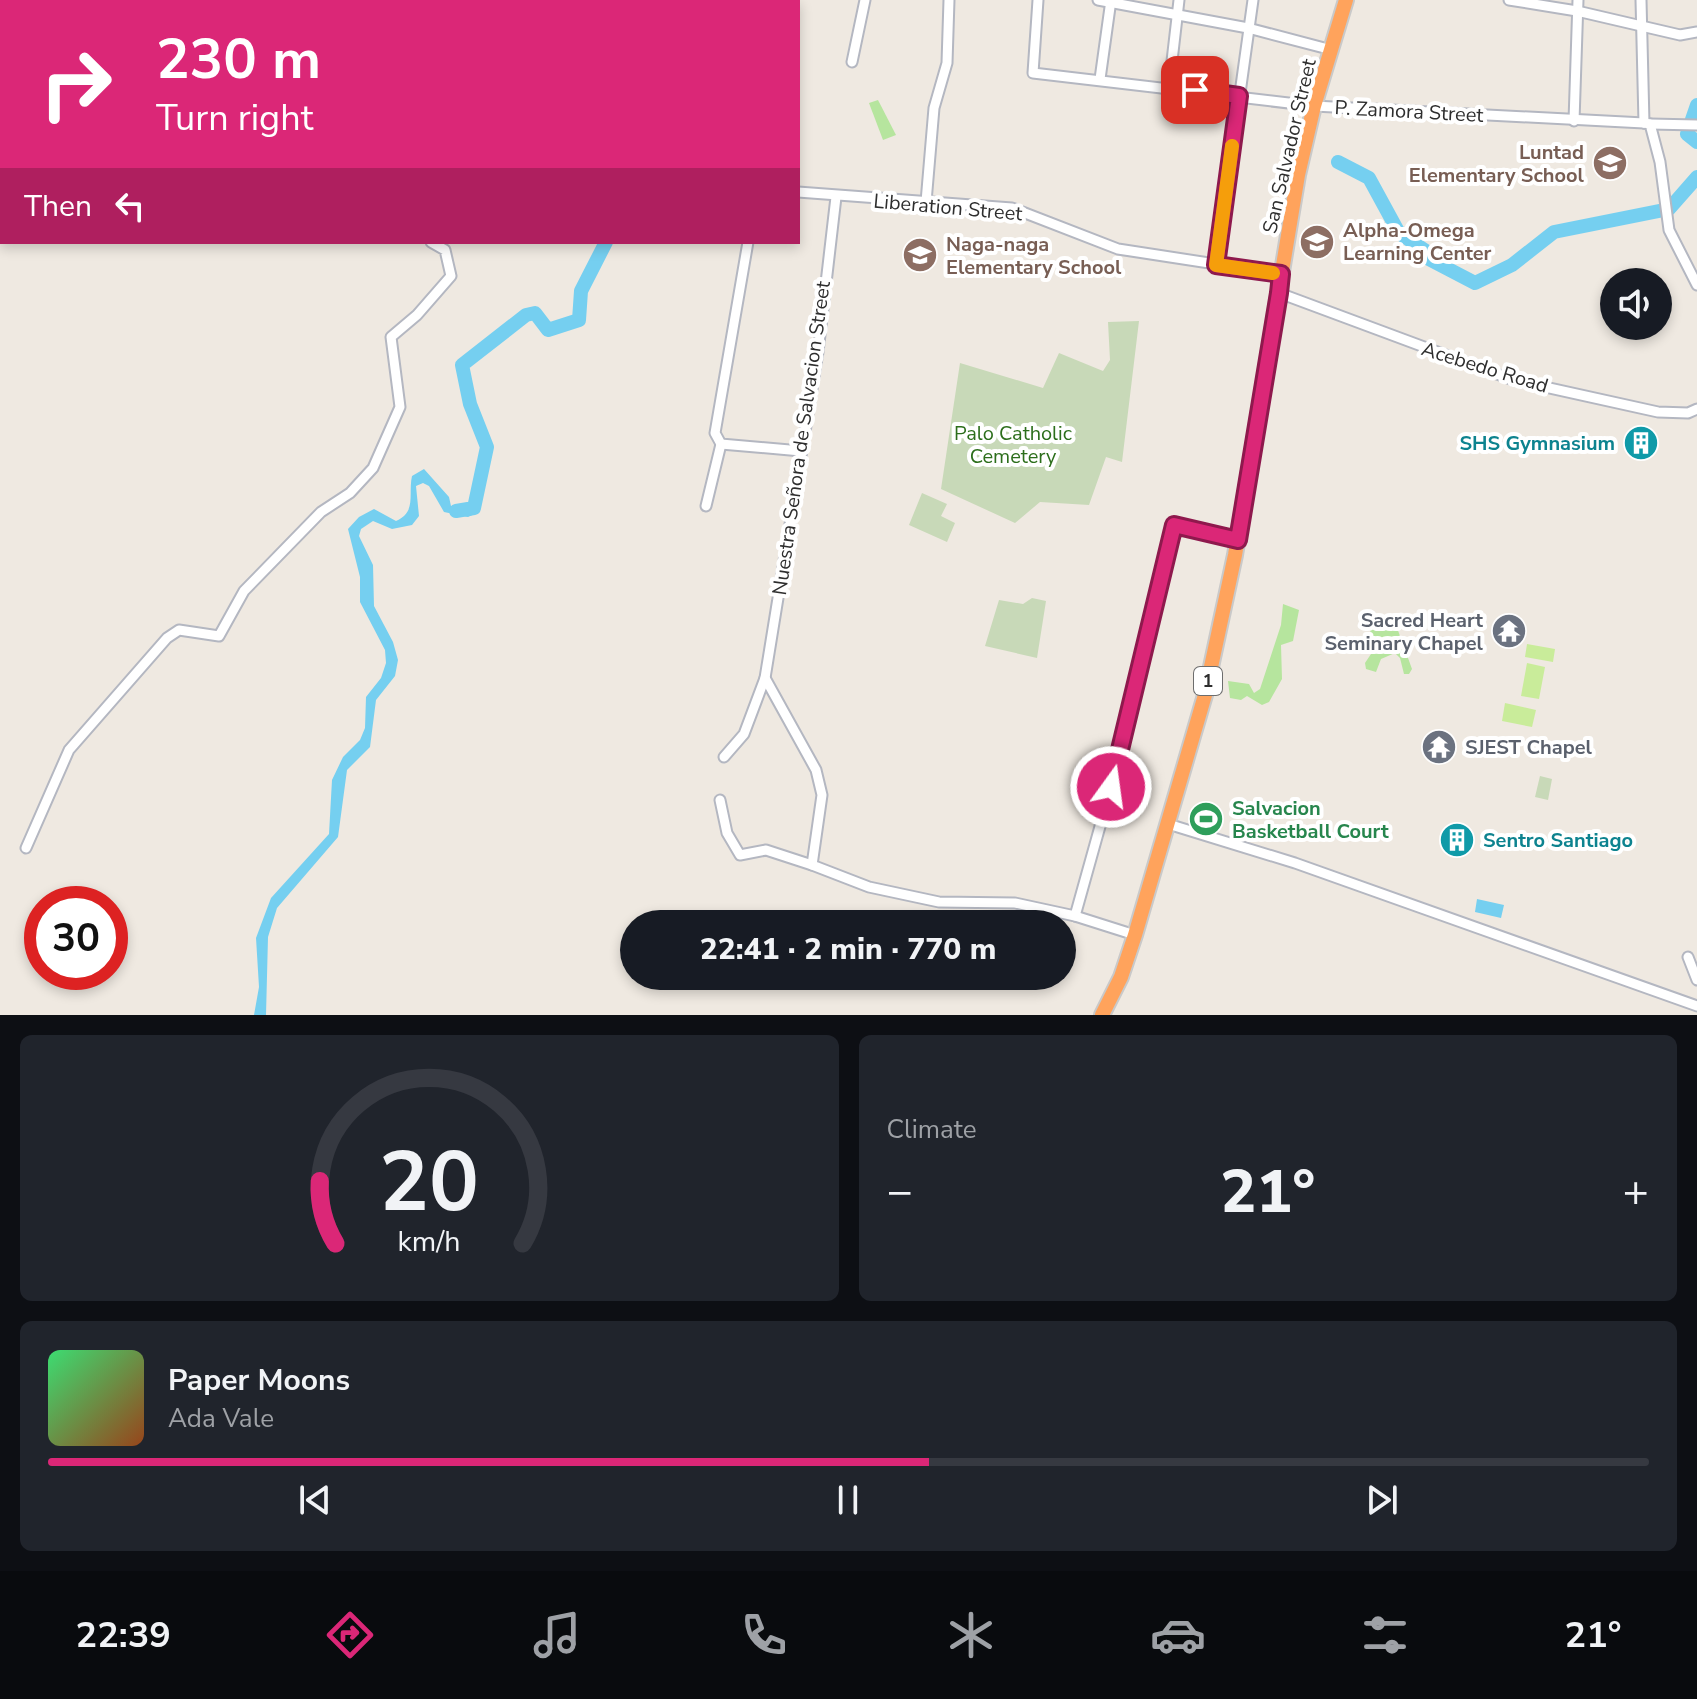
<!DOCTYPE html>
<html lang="en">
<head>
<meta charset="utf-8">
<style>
	:root { --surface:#171b24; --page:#20242c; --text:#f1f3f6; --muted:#9ea1a6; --line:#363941; --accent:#db2777 }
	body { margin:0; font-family:"Nunito Sans",sans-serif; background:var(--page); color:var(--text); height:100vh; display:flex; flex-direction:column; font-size:30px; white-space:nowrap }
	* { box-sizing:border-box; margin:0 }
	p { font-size:26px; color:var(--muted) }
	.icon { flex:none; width:44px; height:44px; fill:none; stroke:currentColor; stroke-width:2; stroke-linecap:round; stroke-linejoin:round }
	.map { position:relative; height:1015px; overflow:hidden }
	.panel { display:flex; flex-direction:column; gap:20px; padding:20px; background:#0d0f14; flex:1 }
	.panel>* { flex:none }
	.top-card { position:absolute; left:0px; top:0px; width:800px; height:244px; box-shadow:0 4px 12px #0003; background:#db2777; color:#fff; overflow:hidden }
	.controls { position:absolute; left:1600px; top:268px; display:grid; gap:16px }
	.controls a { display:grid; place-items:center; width:72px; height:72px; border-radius:50%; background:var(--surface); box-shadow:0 4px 12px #0003; font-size:40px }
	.speed { position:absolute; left:24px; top:886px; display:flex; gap:16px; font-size:40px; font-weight:700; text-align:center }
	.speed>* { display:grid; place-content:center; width:104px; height:104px; border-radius:50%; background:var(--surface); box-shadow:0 4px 12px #0003; line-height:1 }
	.speed .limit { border:12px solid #d22; background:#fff; color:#111 }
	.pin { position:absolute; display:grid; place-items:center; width:68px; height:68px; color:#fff; margin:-34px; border-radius:16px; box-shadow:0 4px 12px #0006 }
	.me { position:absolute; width:88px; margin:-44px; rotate:14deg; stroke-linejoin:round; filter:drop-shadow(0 0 6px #0008) }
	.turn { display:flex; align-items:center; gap:28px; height:168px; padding:0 24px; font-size:36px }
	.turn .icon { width:104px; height:104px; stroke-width:2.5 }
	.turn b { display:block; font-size:56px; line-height:68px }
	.then { display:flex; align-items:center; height:76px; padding:0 24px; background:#0003; gap:16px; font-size:30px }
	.big { font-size:60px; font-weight:800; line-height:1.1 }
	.panel .tile { flex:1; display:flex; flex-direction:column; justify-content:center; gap:12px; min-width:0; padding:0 28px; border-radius:12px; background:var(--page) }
	.panel .dial { align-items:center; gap:0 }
	.dial svg { height:208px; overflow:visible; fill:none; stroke:var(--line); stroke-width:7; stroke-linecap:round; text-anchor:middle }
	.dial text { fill:var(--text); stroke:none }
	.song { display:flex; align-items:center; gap:24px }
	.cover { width:96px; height:96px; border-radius:12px; background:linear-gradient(135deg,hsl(140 70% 55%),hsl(20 70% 35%)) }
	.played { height:8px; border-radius:4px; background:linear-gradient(90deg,var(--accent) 55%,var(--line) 55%) }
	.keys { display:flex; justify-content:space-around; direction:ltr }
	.heat { display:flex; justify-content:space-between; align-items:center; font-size:44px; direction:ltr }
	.panel .tiles { flex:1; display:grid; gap:20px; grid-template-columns:1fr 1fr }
	.tile:last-child { grid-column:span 2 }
	.trip { position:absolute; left:620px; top:910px; width:456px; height:80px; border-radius:40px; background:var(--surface); box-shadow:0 4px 12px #0003; font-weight:800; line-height:80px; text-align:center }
	.dock { display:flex; height:128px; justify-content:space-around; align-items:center; background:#090b0e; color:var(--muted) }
	.dock .icon { width:56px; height:56px }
	.dock .current { color:var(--accent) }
	.dock b { font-size:36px; color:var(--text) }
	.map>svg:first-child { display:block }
</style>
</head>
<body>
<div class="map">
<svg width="1697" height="1015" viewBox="0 0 1697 1015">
	<rect width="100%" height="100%" fill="#efe9e1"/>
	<g fill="#b6e59e">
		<path d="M878,100L896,135L883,140L869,103Z"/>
		<path d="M1283,604L1299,610L1293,641L1281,645L1282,679L1269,702L1262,705L1247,696L1241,700L1230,698L1228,681L1249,684L1254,693L1260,689L1281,625Z"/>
		<path d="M1379,621L1396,625L1412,669L1409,674H1404L1400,658L1395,653L1381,659L1376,672L1366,669L1365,663L1373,651L1375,639L1370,631Z"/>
	</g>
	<g fill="#c8d9b8">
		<path d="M1139,321L1122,462L1106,457L1089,505L1040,502L1015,523L941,489L960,363L1043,388L1059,353L1103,371L1110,360L1108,322Z"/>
		<path d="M922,493L947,504L941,516L955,523L947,542L909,525Z"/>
		<path d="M1032,598L1046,601L1037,658L985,646L999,600L1023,604Z"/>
		<path d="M1540,776L1552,779L1548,800L1535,797Z"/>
	</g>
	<g fill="#c9ec9a">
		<path d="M1527,644L1555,649L1553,662L1525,657Z"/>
		<path d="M1527,663L1545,667L1539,699L1521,696Z"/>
		<path d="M1505,703L1536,710L1532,727L1502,721Z"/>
	</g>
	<g fill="#75cff0">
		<path d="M424,469L449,497L451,506L472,503L477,513L468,517L444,512L429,486L423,483L416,486L419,516L412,525L392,529L373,521L361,529L359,536L373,565L374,606L393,642L398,660L395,676L376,700L370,747L347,770L338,837L277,908L268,937L266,1015H254L259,987L256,938L271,898L329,834L332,780L343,757L360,740L365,728L366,697L381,678L386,663L385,650L360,602V577L348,529L359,517L374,509L396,521C417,512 408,494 412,476Z"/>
		<path d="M1477,899L1504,905L1501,918L1475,912Z"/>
	</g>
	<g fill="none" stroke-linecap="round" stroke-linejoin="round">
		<g stroke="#75cff0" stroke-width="14">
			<path d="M556,0V2"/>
			<path d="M1697,105L1687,134L1697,142"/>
			<path d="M1338,162L1369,178L1399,233L1426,251L1429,259L1475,283L1512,265L1554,232L1669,209L1697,177"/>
			<path d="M456,511L474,508L487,447L470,404L462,365L526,315L535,313L548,330L579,320L581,291L606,242"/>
		</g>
		<g stroke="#b4b7c1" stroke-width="13">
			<g id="minor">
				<path d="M122,0V2"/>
				<path d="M319,0L320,2"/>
				<path d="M1038,0L1033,73L1314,106L1644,123"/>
				<path d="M1098,0L1248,28L1332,50"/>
				<path d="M1509,0L1577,11L1680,35L1697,32"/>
				<path d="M1641,0L1644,123"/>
				<path d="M740,2H774"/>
				<path d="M852,62L865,0"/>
				<path d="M1100,79L1111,0"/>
				<path d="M1169,87L1179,0"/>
				<path d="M1574,121L1578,0"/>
				<path d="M1644,123L1650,124L1660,162L1669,230L1697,285"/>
				<path d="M1650,124L1697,125"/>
				<path d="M798,192L1012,208L1118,249L1281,274"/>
				<path d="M926,202L934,108L947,63L949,0"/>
				<path d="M748,242L715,433L721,444L801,451"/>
				<path d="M1216,265L1253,0"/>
				<path d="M1279,293L1513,380L1658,412L1688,413L1697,409"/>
				<path d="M706,506L721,444"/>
				<path d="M765,678L816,770L822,795L812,865L869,887L939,902L1015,903L1075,916L1135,935"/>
				<path d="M724,757L744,734L765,678L818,352L836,197"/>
				<path d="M720,800L727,833L740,855L766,850L812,865"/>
				<path d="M1168,824L1295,863L1697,1006"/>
				<path d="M26,848L69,750L167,638L179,630L219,636L244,591L321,512L350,493L373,468L400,407L391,337L417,315L451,276L445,250L431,242"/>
				<path d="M1075,916L1111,787L1174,525L1238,540"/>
				<path d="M1688,957L1697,980"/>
			</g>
		</g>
		<g stroke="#c9c9c9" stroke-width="15">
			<g id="major">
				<path d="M274,2L285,0"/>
				<path d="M0,4H2"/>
			</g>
		</g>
		<g stroke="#c9c9c9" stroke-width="18">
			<path id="highway" d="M1102,1015L1121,977L1135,935L1205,695L1235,555L1298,175L1314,106L1346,0"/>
		</g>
		<use href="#minor" stroke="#fff" stroke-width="9"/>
		<use href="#major" stroke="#f2d163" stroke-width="11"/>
		<use href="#highway" stroke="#ffa35c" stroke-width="14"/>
	</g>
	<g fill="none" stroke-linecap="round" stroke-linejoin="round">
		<g stroke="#8e194d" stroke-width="20">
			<path id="route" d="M1111,787L1174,525L1238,540L1279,293L1281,274L1216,265L1239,96L1195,90"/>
		</g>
		<use href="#route" stroke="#db2777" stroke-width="14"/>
		<path stroke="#f59e0b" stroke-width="14" d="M1232,146L1216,265L1273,273"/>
	</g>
	<defs>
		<g id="school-disc" transform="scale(1.8)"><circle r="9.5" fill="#8d6e63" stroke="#fff"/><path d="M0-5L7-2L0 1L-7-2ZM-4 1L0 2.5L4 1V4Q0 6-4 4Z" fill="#fff"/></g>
		<g id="building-disc" transform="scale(1.8)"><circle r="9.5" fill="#0f9aa8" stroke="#fff"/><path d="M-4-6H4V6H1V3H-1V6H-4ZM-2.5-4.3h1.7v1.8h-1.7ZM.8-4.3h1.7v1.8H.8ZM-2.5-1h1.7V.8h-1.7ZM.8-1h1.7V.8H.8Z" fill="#fff"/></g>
		<g id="temple-disc" transform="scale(1.8)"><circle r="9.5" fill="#6b7280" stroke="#fff"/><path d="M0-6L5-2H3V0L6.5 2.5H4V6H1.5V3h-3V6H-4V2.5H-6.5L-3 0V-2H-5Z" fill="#fff"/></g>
		<g id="stadium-disc" transform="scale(1.8)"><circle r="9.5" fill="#2e9e5b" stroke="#fff"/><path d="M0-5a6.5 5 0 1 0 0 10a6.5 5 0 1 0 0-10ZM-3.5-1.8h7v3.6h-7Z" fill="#fff"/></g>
	</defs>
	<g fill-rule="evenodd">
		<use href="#school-disc" x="1610" y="163"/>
		<use href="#school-disc" x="1317" y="242"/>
		<use href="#school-disc" x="920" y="255"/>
		<use href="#building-disc" x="1641" y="443"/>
		<use href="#temple-disc" x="1509" y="631"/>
		<use href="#temple-disc" x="1439" y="747"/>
		<use href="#stadium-disc" x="1206" y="819"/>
		<use href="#building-disc" x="1457" y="840"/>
	</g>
	<g text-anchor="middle" stroke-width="8" stroke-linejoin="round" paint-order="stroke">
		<rect fill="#fff" stroke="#6d6d6d" stroke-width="2" x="1194" y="667" width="28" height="28" rx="6"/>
		<g font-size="18" font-weight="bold" fill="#2e2e2e">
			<text x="1208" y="687">1</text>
		</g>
		<g font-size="20" fill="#2e2e2e" stroke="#fff">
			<text transform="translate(1409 111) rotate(3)" y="7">P. Zamora Street</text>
			<text transform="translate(1289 146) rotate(-77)" y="7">San Salvador Street</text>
			<text transform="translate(948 207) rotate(5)" y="7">Liberation Street</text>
			<text transform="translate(1485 367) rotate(17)" y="7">Acebedo Road</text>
			<text transform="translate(801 438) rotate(-82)" y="7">Nuestra Señora de Salvacion Street</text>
		</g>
		<g font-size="20" font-weight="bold" fill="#785e54" stroke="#fff" text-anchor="start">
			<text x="1584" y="159" text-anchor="end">Luntad<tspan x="1584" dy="23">Elementary School</tspan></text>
			<text x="1343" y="237">Alpha-Omega<tspan x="1343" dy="23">Learning Center</tspan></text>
			<text x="946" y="251">Naga-naga<tspan x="946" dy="23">Elementary School</tspan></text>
		</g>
		<g font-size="20" fill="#2c6e1b" stroke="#fff">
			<text x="1013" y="440">Palo Catholic<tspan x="1013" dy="23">Cemetery</tspan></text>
		</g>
		<g font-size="20" font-weight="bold" fill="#0d838f" stroke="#fff" text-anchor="end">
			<text x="1615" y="450">SHS Gymnasium</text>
			<text x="1483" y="847" text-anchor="start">Sentro Santiago</text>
		</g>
		<g font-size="20" font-weight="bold" fill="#5b616d" stroke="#fff" text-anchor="end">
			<text x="1483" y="627">Sacred Heart<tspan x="1483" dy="23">Seminary Chapel</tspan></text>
			<text x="1465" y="754" text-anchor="start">SJEST Chapel</text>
		</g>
		<g font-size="20" font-weight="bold" fill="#27864d" stroke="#fff" text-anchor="start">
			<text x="1232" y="815">Salvacion<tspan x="1232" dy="23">Basketball Court</tspan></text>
		</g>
	</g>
</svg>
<div class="controls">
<a><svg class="icon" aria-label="sound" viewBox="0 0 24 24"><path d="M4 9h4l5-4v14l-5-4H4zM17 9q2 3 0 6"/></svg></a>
</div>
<div class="speed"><div class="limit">30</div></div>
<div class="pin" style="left:1195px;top:90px;background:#d93025"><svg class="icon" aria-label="arrive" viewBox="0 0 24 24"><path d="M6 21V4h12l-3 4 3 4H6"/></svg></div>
<svg class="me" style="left:1111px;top:787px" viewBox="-20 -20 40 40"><circle r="17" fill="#db2777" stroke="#fff" stroke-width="3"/><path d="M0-11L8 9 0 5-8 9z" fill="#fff"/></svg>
<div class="trip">22:41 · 2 min · 770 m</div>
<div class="top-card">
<div class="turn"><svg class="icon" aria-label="right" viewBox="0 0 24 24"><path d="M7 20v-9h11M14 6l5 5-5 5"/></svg><div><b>230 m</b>Turn right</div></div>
<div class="then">Then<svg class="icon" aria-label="left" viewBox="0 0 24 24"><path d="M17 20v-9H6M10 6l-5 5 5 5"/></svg></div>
</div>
</div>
<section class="panel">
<div class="tiles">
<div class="tile dial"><svg viewBox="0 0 100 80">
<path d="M14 69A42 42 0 1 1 86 69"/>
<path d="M14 69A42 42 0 0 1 8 45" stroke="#db2777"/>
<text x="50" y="56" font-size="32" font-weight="700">20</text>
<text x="50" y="72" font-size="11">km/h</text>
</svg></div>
<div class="tile"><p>Climate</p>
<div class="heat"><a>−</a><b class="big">21°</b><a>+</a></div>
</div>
<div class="tile">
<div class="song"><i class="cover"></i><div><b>Paper Moons</b><p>Ada Vale</p></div></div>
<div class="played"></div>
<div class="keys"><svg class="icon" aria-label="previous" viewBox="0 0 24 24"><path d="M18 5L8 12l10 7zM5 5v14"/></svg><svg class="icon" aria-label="pause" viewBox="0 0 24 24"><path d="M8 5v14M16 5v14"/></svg><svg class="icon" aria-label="next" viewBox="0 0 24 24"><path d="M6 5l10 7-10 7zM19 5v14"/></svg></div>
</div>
</div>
</section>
<nav class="dock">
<b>22:39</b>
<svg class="icon current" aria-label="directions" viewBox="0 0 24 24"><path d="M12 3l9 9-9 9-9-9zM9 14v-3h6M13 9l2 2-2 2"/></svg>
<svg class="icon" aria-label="music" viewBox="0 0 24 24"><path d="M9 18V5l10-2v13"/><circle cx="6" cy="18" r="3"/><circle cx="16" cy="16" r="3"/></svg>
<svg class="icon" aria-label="phone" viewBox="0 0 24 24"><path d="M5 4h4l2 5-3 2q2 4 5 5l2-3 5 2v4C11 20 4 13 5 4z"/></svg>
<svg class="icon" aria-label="climate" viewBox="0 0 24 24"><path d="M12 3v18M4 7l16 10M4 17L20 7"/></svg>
<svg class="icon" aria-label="car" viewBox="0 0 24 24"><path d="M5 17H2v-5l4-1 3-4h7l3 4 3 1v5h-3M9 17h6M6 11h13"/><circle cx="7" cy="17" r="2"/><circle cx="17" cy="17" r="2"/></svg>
<svg class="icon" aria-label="filters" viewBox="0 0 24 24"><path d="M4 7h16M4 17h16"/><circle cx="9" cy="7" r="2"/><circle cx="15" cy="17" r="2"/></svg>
<b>21°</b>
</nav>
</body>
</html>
